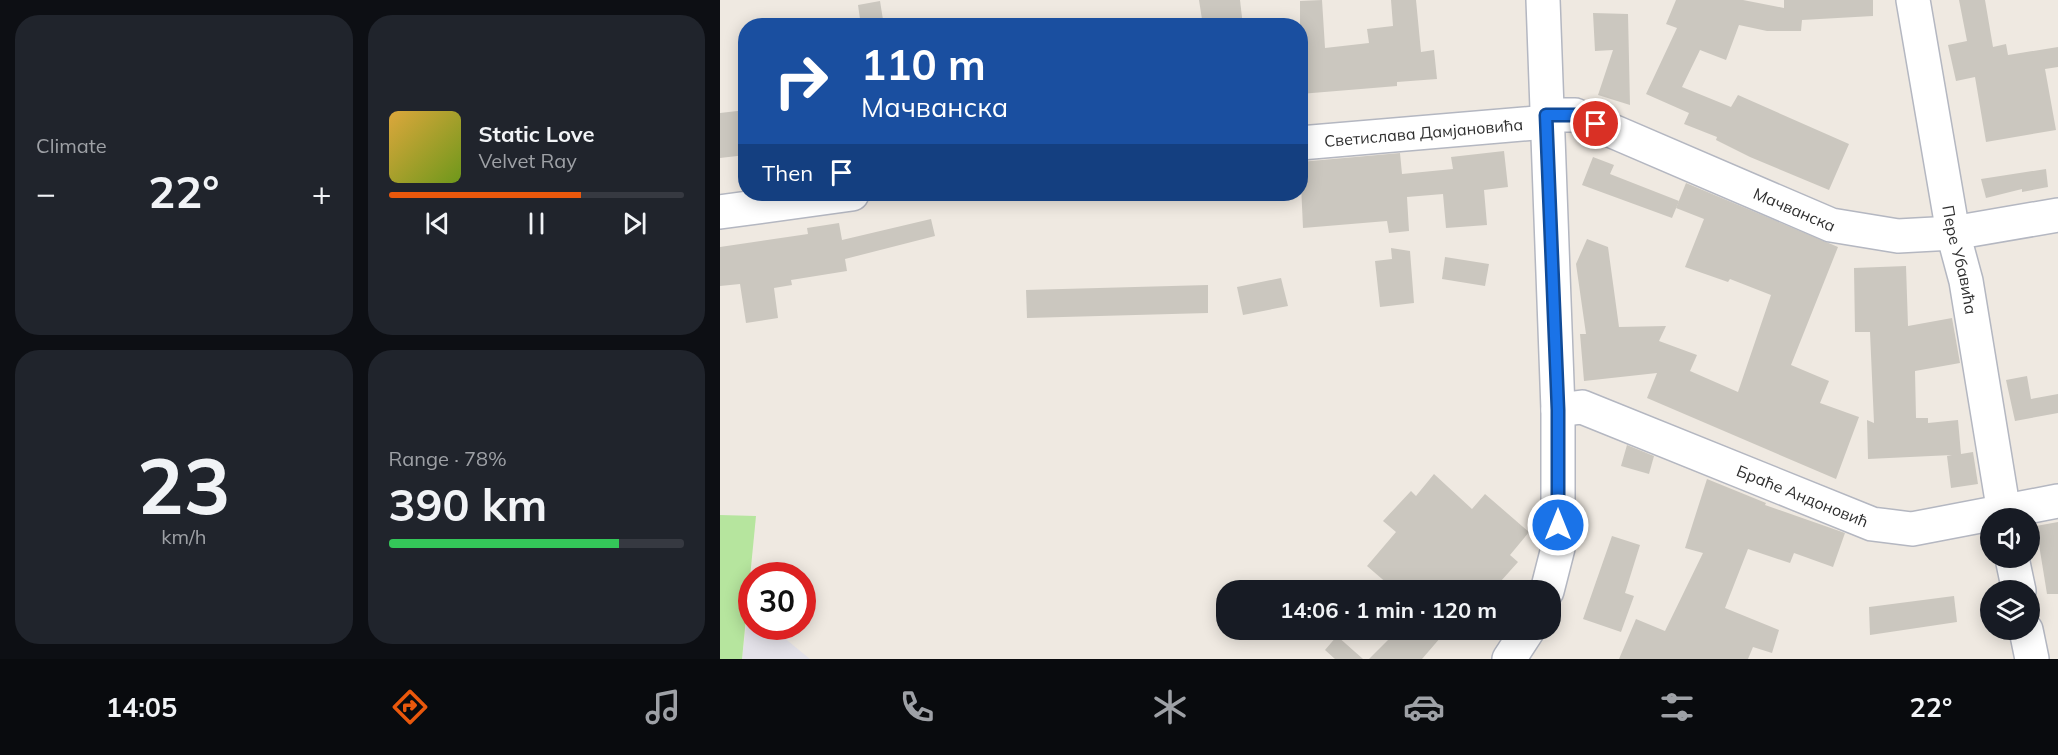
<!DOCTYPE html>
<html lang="en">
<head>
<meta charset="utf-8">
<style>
	:root { --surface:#171b24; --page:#20242c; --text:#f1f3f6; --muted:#9ea1a6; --line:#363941; --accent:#ea580c }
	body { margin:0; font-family:Mulish,sans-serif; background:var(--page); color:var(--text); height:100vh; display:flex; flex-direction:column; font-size:22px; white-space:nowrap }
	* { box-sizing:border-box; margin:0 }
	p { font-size:20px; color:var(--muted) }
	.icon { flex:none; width:33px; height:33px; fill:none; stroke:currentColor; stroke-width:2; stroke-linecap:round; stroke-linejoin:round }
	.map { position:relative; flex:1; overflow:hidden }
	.drawer { display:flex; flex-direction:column; gap:15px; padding:15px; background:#0d0f14; width:720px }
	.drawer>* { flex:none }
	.hud { position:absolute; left:18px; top:18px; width:570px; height:183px; border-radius:24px; box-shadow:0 3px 15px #0003; background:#1a4fa0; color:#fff; overflow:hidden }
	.tools { position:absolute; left:1260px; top:508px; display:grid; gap:12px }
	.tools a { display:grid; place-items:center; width:60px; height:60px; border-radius:50%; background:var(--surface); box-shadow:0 3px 15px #0003; font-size:30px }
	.speed { position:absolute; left:18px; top:562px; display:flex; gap:12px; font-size:30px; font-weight:700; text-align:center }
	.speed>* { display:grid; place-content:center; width:78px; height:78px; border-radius:50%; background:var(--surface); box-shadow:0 3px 15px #0003; line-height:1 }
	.speed .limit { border:9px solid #d22; background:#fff; color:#111 }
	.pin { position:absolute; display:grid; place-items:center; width:51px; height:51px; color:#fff; margin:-26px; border:3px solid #fff; border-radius:50%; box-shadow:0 2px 6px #0007 }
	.me { position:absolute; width:66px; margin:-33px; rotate:0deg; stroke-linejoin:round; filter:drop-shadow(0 0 4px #0008) }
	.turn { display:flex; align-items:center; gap:21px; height:126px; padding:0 24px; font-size:27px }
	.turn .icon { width:78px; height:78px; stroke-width:2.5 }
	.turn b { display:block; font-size:42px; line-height:51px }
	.then { display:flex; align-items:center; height:57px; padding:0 24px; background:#0003; gap:12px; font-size:22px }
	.big { font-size:45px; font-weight:700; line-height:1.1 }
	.drawer .widget { flex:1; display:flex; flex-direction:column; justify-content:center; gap:9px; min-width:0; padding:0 21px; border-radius:24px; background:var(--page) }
	.drawer .dial { align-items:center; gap:0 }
	.dial b { font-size:78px; line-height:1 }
	.song { display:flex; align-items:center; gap:18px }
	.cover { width:72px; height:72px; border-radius:9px; background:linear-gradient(135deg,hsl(40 70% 55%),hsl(80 70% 35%)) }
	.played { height:6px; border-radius:3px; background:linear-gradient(90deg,var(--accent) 65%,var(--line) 65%) }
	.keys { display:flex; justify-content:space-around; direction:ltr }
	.heat { display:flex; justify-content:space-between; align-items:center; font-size:33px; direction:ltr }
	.charge { height:9px; border-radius:4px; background:linear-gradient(90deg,#34c759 78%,var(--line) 0) }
	.drawer .tiles { flex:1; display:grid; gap:15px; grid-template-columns:repeat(2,1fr) }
	.trip { position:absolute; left:496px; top:580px; width:345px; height:60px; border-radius:24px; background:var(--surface); box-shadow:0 3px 15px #0003; font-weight:700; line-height:60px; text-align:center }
	.tabs { display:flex; height:96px; justify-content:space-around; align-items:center; background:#090b0e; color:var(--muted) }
	.tabs .icon { width:42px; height:42px }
	.tabs .on { color:var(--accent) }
	.tabs b { font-size:27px; color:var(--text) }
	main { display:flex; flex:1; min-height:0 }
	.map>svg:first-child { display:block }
</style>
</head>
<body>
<main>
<section class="drawer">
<div class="tiles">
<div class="widget"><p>Climate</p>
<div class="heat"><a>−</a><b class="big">22°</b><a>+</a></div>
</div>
<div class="widget">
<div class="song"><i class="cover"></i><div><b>Static Love</b><p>Velvet Ray</p></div></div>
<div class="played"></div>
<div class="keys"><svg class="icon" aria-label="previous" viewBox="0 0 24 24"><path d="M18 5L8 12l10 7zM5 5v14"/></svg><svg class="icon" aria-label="pause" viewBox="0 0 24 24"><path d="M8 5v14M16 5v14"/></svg><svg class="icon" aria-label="next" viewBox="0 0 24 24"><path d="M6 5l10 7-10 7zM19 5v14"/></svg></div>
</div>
<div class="widget dial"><b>23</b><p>km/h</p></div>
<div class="widget"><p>Range · 78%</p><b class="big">390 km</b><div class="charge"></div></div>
</div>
</section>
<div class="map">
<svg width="1338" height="659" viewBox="0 0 1338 659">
	<rect width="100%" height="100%" fill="#efe9e1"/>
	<path fill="#e3e1e8" d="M28,609L31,611L32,627H51L90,659H22Z"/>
	<path fill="#b6e59e" d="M0,515L36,516L22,659H0Z"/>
	<g fill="#cbc7bf">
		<path d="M479,0H520L523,26H483Z"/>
		<path d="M602,0L605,48L649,43L647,29L673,26L671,0H696L701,52L714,50L717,79L677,82V86L653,88L580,94V1Z"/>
		<path d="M956,0H1023L1064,8V0H1153V16L1082,20L1081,31H1047L1019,25L1006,60L980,50L962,87L1011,107L1018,95L1129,144L1109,190L1030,157L996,140L997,137L964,124L969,113L926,94L957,28L946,24Z"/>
		<path d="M1239,0H1265L1273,47L1286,44L1288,55L1338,47V67L1325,69L1336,130L1266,142L1255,77L1236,81L1228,45L1247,41Z"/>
		<path d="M160,1L164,26H141L138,5Z"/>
		<path d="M873,13L908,14L910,105L878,95L893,50L875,51Z"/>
		<path d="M26,110V155L0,158V113Z"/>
		<path d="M784,151L788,187L764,190L767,225L726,228L723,194L687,197L689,231L669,233L667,221L583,228L580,162L680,153L682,174L733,169L731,157Z"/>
		<path d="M873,157L894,165L890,174L959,201L952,218L862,185Z"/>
		<path d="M1326,169L1328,187L1302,192V189L1266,198L1261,179Z"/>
		<path d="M966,183L1118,247L1071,365L1109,381L1100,403L1139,417L1116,479L927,398L937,373L864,381L860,334H866L856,264L867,239L888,247L899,327L946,326L939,341L977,355L970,371L1018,392L1051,295L1010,279L1008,282L965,267L984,219L956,208Z"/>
		<path d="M211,219L215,236L125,259L127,271L71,280L72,285L54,288L58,318L26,323L20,284L0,286V247L88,234L87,228L119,223L122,240Z"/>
		<path d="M671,248L690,251L694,303L660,307L655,261L672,259Z"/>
		<path d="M725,257L769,264L765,286L722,279Z"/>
		<path d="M1186,266L1188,326L1232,318L1240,363L1195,371L1196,418H1208V423L1238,420L1241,454L1253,452L1258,484L1231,488L1227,456L1232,455L1148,459L1147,420L1154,423L1150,332H1135L1134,268Z"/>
		<path d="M561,278L568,306L523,315L517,287Z"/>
		<path d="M488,285V313L307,318L306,290Z"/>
		<path d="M1307,376L1311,399L1338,394V413L1295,421L1286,380Z"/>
		<path d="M907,445L934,456L929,474L901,466Z"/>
		<path d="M714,474L752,509L765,494L809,532L790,555L798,562L772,591H676L647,566L676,532L663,521L691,491L696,496Z"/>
		<path d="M987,479L1046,503L1045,505L1125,533L1113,567L1074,553L1070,563L1028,549L1005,608L1059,630L1052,653L1033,647L1028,659H899L916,619L945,631L983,553L965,548Z"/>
		<path d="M1338,522V594H1327L1316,526Z"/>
		<path d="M892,536L920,545L905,593L914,596L901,632L863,619Z"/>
		<path d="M1234,596L1237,622L1150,635L1149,607Z"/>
		<path d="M727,630L702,659H649L677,631Z"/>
		<path d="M617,636L643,659H615L605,650Z"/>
	</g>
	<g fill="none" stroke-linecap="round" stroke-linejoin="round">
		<g stroke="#b4b7c1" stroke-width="36">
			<g id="minor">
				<path d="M823,0L838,410V548L827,591"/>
				<path id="s1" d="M1193,0L1233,233L1246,281L1285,519"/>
				<path id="s2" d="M826,115H855L1111,225L1178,236L1233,233L1338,215"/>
				<path id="s3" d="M580,143L827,122"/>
				<path d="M0,212L132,194"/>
				<path id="s4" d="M838,410L862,407L1152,524L1192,529L1338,501"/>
				<path d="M1292,558L1299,591"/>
				<path d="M1306,630L1312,659"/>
				<path d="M789,659L808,630"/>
			</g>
		</g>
		<use href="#minor" stroke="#fff" stroke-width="33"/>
	</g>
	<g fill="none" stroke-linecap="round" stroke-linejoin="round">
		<g stroke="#114b97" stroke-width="15">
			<path id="route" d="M838,525V410L826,115H855L876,124"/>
		</g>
		<use href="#route" stroke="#1a73e8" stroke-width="10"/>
	</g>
	<g text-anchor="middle" stroke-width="4.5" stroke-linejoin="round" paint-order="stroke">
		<g font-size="16" fill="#2e2e2e" stroke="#fff">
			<text dy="6" stroke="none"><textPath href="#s3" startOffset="124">Светислава Дамјановића</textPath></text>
			<text dy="6" stroke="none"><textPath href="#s2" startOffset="268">Мачванска</textPath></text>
			<text dy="6" stroke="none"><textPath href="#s1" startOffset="264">Пере Убавића</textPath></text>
			<text dy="6" stroke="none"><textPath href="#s4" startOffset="262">Браће Андоновић</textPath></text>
		</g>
	</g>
</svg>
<div class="tools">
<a><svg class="icon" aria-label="sound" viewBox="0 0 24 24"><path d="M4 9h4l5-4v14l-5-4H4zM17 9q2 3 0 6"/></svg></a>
<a><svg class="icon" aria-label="layers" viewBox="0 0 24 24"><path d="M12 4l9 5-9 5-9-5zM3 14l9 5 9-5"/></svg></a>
</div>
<div class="speed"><div class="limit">30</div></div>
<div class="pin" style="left:876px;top:124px;background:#d93025"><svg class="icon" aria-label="arrive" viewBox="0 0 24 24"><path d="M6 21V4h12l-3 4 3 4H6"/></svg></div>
<svg class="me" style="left:838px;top:525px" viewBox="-20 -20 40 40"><circle r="17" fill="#1a73e8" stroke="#fff" stroke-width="3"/><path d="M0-11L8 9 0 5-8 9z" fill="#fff"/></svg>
<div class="trip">14:06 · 1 min · 120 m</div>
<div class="hud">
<div class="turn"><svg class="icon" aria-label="right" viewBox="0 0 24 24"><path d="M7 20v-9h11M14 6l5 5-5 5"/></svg><div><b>110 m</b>Мачванска</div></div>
<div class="then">Then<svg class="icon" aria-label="arrive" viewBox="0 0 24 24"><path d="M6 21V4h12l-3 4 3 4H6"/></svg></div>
</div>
</div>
</main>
<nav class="tabs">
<b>14:05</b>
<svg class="icon on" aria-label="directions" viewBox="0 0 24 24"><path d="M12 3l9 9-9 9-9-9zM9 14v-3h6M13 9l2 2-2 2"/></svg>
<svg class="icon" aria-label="music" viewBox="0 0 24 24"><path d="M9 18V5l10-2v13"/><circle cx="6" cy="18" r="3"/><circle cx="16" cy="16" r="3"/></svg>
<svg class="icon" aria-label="phone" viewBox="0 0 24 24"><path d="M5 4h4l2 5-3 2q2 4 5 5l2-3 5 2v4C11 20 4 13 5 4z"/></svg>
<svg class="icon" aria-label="climate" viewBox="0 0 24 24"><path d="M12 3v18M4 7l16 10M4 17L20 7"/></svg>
<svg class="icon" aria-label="car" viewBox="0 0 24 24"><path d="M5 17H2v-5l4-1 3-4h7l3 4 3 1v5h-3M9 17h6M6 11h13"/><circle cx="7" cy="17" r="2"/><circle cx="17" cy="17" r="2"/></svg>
<svg class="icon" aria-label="filters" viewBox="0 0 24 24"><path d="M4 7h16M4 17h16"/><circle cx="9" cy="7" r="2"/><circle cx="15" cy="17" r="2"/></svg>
<b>22°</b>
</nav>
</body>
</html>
